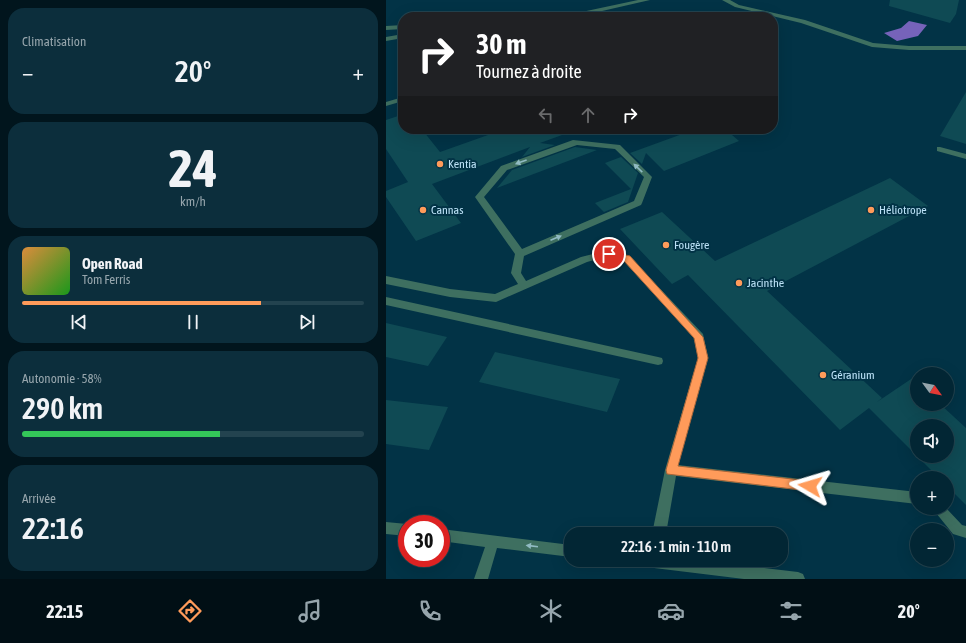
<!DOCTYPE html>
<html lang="fr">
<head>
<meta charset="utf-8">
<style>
	:root { --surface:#022634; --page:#0c2e3c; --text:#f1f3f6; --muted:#96a5ac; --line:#23434f; --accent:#ff9b5a }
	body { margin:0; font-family:"Asap Condensed",sans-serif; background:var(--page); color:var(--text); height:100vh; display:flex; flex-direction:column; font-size:15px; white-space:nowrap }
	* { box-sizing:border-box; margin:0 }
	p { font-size:13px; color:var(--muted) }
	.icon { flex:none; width:22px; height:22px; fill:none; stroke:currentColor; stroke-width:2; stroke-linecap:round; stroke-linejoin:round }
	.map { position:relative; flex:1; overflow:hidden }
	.drawer { display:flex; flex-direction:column; gap:8px; padding:8px; background:#01151d; width:386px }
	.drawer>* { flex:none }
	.guide { position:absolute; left:12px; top:12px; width:380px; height:122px; border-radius:16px; box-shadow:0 4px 16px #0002,0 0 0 1px var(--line); background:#202124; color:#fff; overflow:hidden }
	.needle { width:26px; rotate:123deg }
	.tools { position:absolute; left:524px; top:367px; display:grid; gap:8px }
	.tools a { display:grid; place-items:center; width:44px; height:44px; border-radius:50%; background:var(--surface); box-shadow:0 4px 16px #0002,0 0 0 1px var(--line); font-size:20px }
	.speed { position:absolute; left:12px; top:515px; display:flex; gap:8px; font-size:20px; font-weight:700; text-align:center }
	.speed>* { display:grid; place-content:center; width:52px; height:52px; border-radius:50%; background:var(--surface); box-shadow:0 4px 16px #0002,0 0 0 1px var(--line); line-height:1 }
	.speed .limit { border:6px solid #d22; background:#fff; color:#111 }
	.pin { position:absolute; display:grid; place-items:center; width:34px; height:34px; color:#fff; margin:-17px; border:2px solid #fff; border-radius:50%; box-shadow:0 1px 4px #0007 }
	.me { position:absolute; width:44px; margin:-22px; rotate:277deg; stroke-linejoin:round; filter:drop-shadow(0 0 3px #0008) }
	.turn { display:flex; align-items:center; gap:14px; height:84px; padding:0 12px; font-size:18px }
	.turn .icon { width:52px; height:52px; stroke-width:2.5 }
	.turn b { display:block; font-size:28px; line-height:34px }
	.lanes { display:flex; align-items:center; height:38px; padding:0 12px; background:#0003; justify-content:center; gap:20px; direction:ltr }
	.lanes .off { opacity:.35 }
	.big { font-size:30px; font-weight:600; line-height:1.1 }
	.drawer .card { flex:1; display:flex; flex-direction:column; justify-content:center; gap:6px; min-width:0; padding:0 14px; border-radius:16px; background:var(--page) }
	.drawer .dial { align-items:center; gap:0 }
	.dial b { font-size:52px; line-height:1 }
	.song { display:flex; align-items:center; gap:12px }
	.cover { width:48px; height:48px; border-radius:6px; background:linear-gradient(135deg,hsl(30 70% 55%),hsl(120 70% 35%)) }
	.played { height:4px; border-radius:2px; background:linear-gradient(90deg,var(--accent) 70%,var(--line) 70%) }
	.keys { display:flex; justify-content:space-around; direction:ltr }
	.heat { display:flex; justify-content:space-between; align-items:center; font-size:22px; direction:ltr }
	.charge { height:6px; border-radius:3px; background:linear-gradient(90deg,#34c759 58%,var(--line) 0) }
	.trip { position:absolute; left:178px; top:527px; width:224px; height:40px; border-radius:16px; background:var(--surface); box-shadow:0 4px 16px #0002,0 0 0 1px var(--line); font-weight:600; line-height:40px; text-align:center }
	.tabs { display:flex; height:64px; justify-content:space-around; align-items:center; background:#010f15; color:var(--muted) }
	.tabs .icon { width:28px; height:28px }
	.tabs .on { color:var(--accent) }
	.tabs b { font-size:18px; color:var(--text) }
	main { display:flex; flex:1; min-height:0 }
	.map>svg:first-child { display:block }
</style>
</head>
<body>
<main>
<section class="drawer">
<div class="card"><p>Climatisation</p>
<div class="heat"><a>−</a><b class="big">20°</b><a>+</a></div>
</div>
<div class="card dial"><b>24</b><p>km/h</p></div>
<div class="card">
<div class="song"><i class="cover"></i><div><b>Open Road</b><p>Tom Ferris</p></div></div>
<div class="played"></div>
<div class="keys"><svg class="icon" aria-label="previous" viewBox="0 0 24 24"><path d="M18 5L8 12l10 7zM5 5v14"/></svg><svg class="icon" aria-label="pause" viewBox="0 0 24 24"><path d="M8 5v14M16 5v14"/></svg><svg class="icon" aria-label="next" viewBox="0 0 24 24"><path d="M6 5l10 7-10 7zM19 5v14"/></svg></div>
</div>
<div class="card"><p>Autonomie · 58%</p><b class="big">290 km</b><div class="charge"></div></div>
<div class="card"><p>Arrivée</p><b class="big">22:16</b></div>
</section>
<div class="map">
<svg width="580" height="579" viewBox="0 0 580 579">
	<rect width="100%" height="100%" fill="#023346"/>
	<path fill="#7663ba" d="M523,21L541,25L532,36L511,41L498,33L515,28Z"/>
	<g fill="#0f4a54">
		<path d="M504,0H573L570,14L564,23L503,6Z"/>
		<path d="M580,92V144L554,136Z"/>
		<path d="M15,115L17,118V129H25L29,135L38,132L54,152L119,129H186L187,131L154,143L169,145L136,157L144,147L46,184L75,223L30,241L0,197V191L22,182L0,149V120Z"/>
		<path d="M310,129H339L353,141L278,171L260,153L256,164L244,153Z"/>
		<path d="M189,147L211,150L111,188L126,170Z"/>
		<path d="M235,157L252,173L242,202L218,212L209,203L245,189L219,163Z"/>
		<path d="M504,178L542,206L381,291L496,398L491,402L531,375V404H554L580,428V505L561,486V478H553L531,456H561V426H531V456L483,408L454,430L302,275L286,284L234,229L276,212L329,261Z"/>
		<path d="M0,323L61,337L42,366L0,357Z"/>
		<path d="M109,352L173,366L234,379L221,412L93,382Z"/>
		<path d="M0,400L62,407L43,450L0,444Z"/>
	</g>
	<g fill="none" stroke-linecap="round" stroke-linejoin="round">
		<g fill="#3e6f60" fill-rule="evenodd">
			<path d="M252,0H264L190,17H178L179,15L120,17L123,15L188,11L191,13Z"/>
			<path d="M336,0H344L353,5L419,20L487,43L523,46H580V50H523L486,47L415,23L349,7Z"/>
			<path d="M17,25V29L0,30V26Z"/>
			<path d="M17,34V38L0,41V37Z"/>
			<path d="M17,97V101L0,106V102Z"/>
			<path d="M187,140L234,145L266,177L256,203L255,205L138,256L135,273L140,281L195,257L223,250L244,257L317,334L322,358L292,465L531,492V504L290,476L280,534H266L279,470L312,358L308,338L238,261L223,256L201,262L110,302L64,297L0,284V276L64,289L109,294L132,284L125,273L129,254L89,197L115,166ZM191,145L229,149L258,177L248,201L136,249L98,197L121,170Z"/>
			<path d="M551,147H554L580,154V159L551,151Z"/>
			<path d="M0,297L272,357L276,358L277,361L276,364L272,365L0,305Z"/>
			<path d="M546,508H560L576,525L580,526V538L567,534Z"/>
			<path d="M0,522L21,524V536L0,534Z"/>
			<path d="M55,529L185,545V557L111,548L102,579H88L99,547L55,541Z"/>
			<path d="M253,560H313L412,572L417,574L419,579H358L260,567L255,565Z"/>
		</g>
	</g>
	<defs><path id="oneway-solid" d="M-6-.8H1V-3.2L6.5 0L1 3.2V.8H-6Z"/></defs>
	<g fill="#90bac2">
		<use href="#oneway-solid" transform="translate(135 162) rotate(160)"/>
		<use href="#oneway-solid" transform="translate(252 168) rotate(-136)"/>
		<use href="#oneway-solid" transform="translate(170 238) rotate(-23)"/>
		<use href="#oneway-solid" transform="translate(146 546) rotate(-173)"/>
	</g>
	<path fill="#ff9b5a" stroke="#a6653a" d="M220,251H223L244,256L317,337L322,358L292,466L424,481L428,482L429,486L428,490L424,491L281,474L280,470L312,358L308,338L238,261L220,256Z"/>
	<g fill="#ff9b5a" stroke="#023346" stroke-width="1.5">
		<circle cx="54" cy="164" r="4"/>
		<circle cx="37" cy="210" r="4"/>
		<circle cx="485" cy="210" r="4"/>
		<circle cx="280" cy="245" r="4"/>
		<circle cx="353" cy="283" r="4"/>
		<circle cx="437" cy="375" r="4"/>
	</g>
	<g text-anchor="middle" stroke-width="4" stroke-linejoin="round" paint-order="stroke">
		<g font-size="12" fill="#bce2f7" stroke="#023346" text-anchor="start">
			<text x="62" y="168">Kentia</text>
			<text x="45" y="214">Cannas</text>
			<text x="493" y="214">Héliotrope</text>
			<text x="288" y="249">Fougère</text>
			<text x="361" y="287">Jacinthe</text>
			<text x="445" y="379">Géranium</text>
		</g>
	</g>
</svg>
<div class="tools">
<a><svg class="needle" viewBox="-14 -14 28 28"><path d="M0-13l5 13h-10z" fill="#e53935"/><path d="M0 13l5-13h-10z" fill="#96a5ac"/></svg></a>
<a><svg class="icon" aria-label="sound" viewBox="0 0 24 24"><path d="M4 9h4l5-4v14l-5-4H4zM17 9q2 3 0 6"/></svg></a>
<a>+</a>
<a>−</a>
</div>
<div class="speed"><div class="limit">30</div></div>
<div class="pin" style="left:223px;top:254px;background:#d93025"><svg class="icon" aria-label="arrive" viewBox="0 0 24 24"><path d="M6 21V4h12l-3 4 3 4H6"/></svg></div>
<svg class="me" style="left:424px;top:486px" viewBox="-20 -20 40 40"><path d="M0-17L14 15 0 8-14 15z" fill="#ff9b5a" stroke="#fff" stroke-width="4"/></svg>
<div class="trip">22:16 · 1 min · 110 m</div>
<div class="guide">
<div class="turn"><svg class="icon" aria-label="right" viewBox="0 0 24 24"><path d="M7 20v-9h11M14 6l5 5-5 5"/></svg><div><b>30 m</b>Tournez à droite</div></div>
<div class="lanes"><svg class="icon off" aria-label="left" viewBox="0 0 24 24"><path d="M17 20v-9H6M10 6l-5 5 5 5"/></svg><svg class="icon off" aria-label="ahead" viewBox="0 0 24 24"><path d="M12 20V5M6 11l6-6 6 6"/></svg><svg class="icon" aria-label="right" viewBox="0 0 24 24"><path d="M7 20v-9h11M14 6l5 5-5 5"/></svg></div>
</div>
</div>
</main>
<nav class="tabs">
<b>22:15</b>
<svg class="icon on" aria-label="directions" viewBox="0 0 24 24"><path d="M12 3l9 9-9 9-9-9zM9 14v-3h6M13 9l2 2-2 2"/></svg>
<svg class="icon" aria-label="music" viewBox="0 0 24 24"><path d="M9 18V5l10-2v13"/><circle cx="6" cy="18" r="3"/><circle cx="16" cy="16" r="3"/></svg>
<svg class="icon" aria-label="phone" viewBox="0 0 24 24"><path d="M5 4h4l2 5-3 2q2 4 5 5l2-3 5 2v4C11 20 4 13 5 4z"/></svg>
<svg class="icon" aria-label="climate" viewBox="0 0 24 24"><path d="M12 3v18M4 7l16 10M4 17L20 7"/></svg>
<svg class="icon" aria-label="car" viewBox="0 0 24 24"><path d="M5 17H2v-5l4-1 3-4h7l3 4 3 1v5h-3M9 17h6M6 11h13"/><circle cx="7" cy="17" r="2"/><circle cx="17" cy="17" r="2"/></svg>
<svg class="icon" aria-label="filters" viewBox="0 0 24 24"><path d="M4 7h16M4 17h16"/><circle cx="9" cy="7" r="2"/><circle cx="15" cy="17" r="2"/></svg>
<b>20°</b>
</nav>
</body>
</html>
